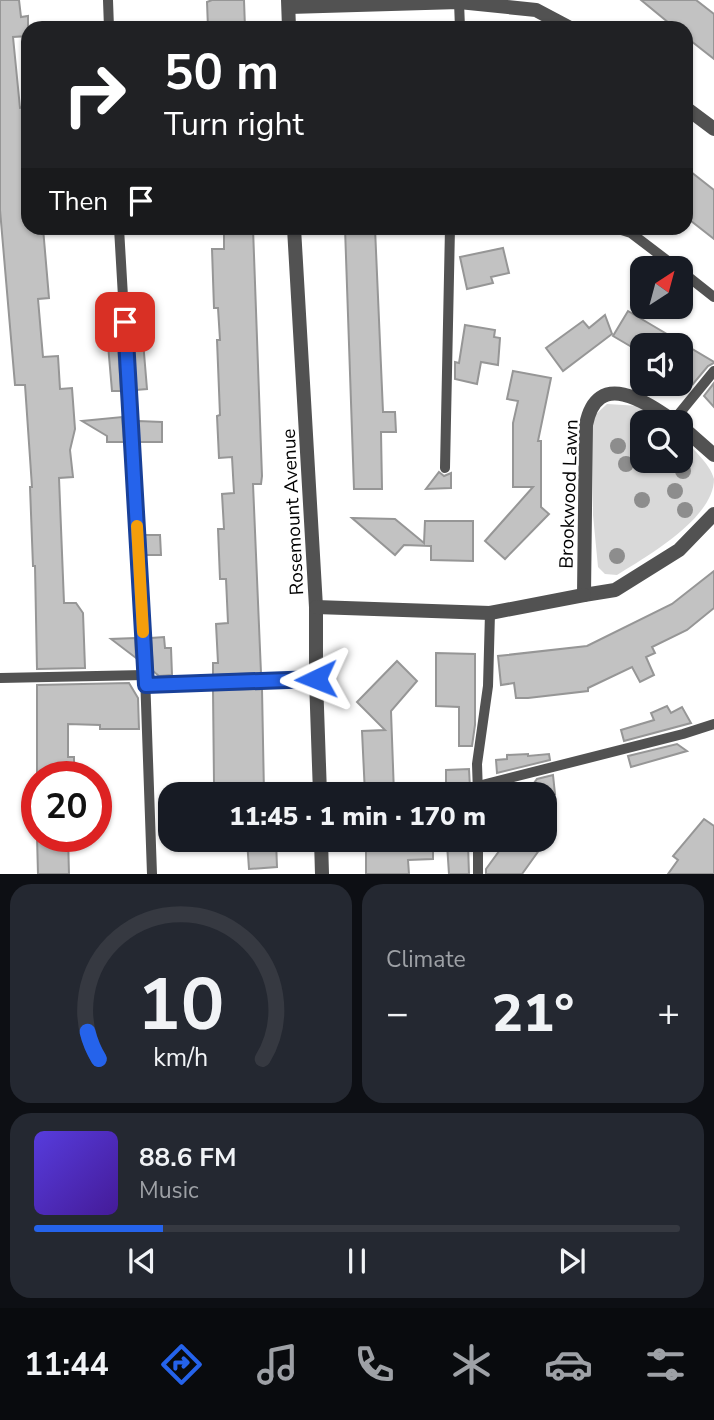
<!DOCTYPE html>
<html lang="en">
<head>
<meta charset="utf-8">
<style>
	:root { --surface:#171b24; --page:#242831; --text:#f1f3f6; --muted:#9ea1a6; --line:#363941; --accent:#2563eb }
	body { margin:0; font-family:"Nunito Sans",sans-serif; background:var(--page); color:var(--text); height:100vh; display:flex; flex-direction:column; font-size:26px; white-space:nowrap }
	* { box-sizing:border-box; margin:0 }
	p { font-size:23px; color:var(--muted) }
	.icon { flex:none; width:38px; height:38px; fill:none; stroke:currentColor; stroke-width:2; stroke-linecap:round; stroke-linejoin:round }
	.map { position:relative; height:874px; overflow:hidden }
	.side { display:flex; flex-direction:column; gap:10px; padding:10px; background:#0d0f14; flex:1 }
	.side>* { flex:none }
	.top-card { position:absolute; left:21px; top:21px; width:672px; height:214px; border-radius:21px; box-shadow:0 2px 5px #0004; background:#202124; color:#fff; overflow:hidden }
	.needle { width:46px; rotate:36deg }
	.controls { position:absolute; left:630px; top:256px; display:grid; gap:14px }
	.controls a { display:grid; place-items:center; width:63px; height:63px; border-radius:14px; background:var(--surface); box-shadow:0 2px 5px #0004; font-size:35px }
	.speed { position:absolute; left:21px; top:761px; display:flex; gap:14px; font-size:35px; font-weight:700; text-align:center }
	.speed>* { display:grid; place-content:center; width:91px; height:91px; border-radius:50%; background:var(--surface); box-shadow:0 2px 5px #0004; line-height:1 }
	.speed .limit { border:10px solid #d22; background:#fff; color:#111 }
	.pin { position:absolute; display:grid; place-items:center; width:60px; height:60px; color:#fff; margin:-30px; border-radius:14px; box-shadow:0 4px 10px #0006 }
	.me { position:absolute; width:77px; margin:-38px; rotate:268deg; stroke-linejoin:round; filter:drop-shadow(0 0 5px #0008) }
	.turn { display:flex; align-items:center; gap:24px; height:147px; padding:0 28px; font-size:32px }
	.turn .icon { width:91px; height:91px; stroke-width:2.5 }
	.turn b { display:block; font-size:49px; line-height:60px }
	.then { display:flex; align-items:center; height:66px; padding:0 28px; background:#0003; gap:14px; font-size:26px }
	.big { font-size:52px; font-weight:800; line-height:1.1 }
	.side .tile { flex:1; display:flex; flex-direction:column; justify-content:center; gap:10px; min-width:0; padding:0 24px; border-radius:21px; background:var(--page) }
	.side .dial { align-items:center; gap:0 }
	.dial svg { height:182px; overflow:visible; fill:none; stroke:var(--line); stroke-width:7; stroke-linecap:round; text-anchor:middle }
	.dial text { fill:var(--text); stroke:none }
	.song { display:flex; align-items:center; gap:21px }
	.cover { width:84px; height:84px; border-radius:10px; background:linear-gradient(135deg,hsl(250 70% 55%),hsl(260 70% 35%)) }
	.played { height:7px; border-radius:4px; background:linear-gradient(90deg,var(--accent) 20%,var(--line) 20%) }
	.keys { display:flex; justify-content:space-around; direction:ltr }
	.heat { display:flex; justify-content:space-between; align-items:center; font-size:38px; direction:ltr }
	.side .tiles { flex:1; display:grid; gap:10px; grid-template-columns:1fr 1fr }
	.tile:last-child { grid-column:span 2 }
	.trip { position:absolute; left:158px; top:782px; width:399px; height:70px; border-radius:21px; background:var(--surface); box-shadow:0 2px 5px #0004; font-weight:800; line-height:70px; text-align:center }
	.tabs { display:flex; height:112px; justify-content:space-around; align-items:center; background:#090b0e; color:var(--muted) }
	.tabs .icon { width:49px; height:49px }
	.tabs .current { color:var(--accent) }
	.tabs b { font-size:32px; color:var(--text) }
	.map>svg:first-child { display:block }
</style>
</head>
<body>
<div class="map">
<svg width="714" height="874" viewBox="0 0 714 874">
	<rect width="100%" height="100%" fill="#fff"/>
	<path fill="#d9d9d9" d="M607,404L640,406L666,422H642V460H681V435C691,448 710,463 714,479C714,519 644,558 617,575L605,574L598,567L593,515V417Z"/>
	<g fill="#c2c2c2" stroke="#969696" stroke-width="2">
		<path d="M0,0H19L21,17L28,16V36L13,37L20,108L28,107V130L22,131L28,192V228H43L49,298L38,299L43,357L58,356L60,389L72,388L75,429L70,450L73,477L59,478L64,603H76L83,613L85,668L37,669L35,566H33L30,487H32L25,385H15L0,210Z"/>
		<path d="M212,0H244L245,28H208L207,2Z"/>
		<path d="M641,0H696L714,14V59L686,37V28H675Z"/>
		<path d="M686,168L714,190V239L686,217Z"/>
		<path d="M224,228H253L262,476L261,484H253L261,673L213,675V663H218L216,624L228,623L226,579H220L218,529H224L222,494L234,493L232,457L219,458L217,416L220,415L217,340H220L218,308H214L212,249H224Z"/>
		<path d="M345,228H375L383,412H395L396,432H381L382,489H354Z"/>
		<path d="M503,248L509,273L491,277L493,283L467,289L460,257Z"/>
		<path d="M628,311L714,362V363L708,366L693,384L681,371V345H642V353L613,336Z"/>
		<path d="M605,315L612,334L563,371L546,348L583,321L589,328Z"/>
		<path d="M465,325L495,330L494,337L500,338L498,365L481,362L477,384L455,379V362L459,363Z"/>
		<path d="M142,329L147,389L136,390L133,330Z"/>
		<path d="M117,332L121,391H112L107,333Z"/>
		<path d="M513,371L551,378L538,441H541V507L549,514L505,559L485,541L533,487H513V423L518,401L507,399Z"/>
		<path d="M714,383V407L704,396Z"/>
		<path d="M122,417L124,442H107V436L82,421Z"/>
		<path d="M138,421L162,422V442H139Z"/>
		<path d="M439,472L444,476L451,473V488L426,489Z"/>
		<path d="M352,518L395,519L424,543L425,521H473V561L431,560V546L404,545L395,555Z"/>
		<path d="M145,535H160L161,555H146Z"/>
		<path d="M714,571V608L687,630L652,647L655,653L646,657L654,675L640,682L632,667L588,688V691L528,698H516L514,683L501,685L498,656L587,646L672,604Z"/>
		<path d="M164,637L165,648H171L172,675L159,676L153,671L151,638Z"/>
		<path d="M135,638L136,658L111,639Z"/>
		<path d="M436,653L475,654V725L472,746H459V707L436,706Z"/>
		<path d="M397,661L417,681L391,711L394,794H365L362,731L385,730L357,702Z"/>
		<path d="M129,683L138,698L139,729H100V725L68,724V757H74V777H37V685Z"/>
		<path d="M262,689L264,794H245L244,783H214L213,690Z"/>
		<path d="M667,706L671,713L682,707L691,723L624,741L621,730L654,720L651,713Z"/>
		<path d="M677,744L687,751L631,767L628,756Z"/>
		<path d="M528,754V756L549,754L550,760L497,773L496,760L507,759V755Z"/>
		<path d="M469,769L470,788L446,789V770Z"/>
		<path d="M553,775L555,794H526L537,779Z"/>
		<path d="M704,819L714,826V874H668L678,860L673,856Z"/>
		<path d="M37,836H68L69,874H38Z"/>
		<path d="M247,840H276L277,867L249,869Z"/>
		<path d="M366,840H433V859L408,860L409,874H366Z"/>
		<path d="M545,842L522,874H486V869L505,843Z"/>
		<path d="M447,844H468L469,874H449Z"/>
	</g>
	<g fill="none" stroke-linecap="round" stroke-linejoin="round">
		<g stroke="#525252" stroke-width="10">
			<path d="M108,0L109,28"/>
			<path d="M459,2L460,28"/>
			<path d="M119,228L145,675L152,874"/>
			<path d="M615,228L631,233L677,268"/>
			<path d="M681,271L714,297"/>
			<path d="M674,420L714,371"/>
			<path d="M445,468L450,228"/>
			<path d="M0,678L145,675"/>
			<path d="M146,685L316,679"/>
			<path d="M478,786L683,734L714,724"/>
			<path d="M478,794L477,764L488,686L490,613"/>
			<path d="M478,874V840"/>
		</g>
		<g stroke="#525252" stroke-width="14">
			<path d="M288,0L289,28"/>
			<path d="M289,7L459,2L536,10L570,28"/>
			<path d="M686,108L714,129"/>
			<path d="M294,228L316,607V679L320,794"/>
			<path d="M675,422C646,402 597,368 586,425L584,595L615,590L679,550L714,514"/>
			<path d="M681,426L714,455"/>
			<path d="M316,607L490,613L584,595"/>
			<path d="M321,840L322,874"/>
		</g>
	</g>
	<g fill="#8d8d8d">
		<circle cx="618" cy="446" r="8"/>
		<circle cx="626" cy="464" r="8"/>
		<circle cx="683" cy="471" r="8"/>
		<circle cx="675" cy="491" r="8"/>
		<circle cx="642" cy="500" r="8"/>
		<circle cx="685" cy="510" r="8"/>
		<circle cx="617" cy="556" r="8"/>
	</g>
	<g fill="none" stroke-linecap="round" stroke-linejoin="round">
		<g stroke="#184099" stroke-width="18">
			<path id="route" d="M125,322L146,685L316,679"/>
		</g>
		<use href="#route" stroke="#2563eb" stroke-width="12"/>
		<path stroke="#f59e0b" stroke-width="12" d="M137,526L143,632"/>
	</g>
	<g text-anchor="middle" stroke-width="5" stroke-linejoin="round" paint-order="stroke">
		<g font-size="19" fill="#000" stroke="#fff">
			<text transform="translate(568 494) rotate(-88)" y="7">Brookwood Lawn</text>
			<text transform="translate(292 512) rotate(-93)" y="7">Rosemount Avenue</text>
		</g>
	</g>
</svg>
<div class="controls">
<a><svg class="needle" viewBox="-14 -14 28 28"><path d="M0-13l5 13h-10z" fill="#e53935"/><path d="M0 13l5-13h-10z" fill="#9ea1a6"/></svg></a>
<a><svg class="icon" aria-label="sound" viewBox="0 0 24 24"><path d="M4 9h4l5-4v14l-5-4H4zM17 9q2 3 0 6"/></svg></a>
<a><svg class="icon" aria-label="search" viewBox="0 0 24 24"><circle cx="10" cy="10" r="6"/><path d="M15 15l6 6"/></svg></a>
</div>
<div class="speed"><div class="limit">20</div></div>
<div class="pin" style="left:125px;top:322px;background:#d93025"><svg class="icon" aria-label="arrive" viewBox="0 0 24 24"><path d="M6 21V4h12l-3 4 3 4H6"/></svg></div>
<svg class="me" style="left:316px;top:679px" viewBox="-20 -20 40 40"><path d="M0-17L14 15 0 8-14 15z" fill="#2563eb" stroke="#fff" stroke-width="4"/></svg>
<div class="trip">11:45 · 1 min · 170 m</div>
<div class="top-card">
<div class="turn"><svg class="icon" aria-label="right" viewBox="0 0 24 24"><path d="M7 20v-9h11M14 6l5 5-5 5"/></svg><div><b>50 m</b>Turn right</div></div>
<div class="then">Then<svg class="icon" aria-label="arrive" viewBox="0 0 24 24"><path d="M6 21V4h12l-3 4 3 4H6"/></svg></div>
</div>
</div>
<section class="side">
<div class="tiles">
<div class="tile dial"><svg viewBox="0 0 100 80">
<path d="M14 69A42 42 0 1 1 86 69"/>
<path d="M14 69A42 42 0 0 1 9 57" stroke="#2563eb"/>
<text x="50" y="56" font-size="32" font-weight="700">10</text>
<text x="50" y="72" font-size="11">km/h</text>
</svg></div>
<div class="tile"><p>Climate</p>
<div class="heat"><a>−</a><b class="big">21°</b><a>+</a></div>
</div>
<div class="tile">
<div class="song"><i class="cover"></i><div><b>88.6 FM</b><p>Music</p></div></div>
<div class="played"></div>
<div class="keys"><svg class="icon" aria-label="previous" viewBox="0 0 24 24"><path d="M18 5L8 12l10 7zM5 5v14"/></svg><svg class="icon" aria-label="pause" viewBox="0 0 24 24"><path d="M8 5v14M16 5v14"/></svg><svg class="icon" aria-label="next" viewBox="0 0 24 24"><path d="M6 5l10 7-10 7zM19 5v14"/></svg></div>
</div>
</div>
</section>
<nav class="tabs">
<b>11:44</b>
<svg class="icon current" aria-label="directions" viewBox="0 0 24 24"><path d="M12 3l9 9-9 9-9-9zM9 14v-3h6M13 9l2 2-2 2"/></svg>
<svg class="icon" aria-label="music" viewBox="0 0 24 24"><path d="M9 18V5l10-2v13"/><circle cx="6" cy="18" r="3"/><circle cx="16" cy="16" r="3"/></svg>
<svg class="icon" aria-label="phone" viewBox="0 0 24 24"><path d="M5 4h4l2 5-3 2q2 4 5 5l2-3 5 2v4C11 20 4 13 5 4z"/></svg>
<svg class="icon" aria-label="climate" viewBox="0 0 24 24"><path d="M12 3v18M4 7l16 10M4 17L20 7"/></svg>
<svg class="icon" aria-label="car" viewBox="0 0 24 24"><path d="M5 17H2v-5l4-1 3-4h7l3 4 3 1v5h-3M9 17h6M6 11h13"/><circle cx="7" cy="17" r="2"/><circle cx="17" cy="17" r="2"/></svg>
<svg class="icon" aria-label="filters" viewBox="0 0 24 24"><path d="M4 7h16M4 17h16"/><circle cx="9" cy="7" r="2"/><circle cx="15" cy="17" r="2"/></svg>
</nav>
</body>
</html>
